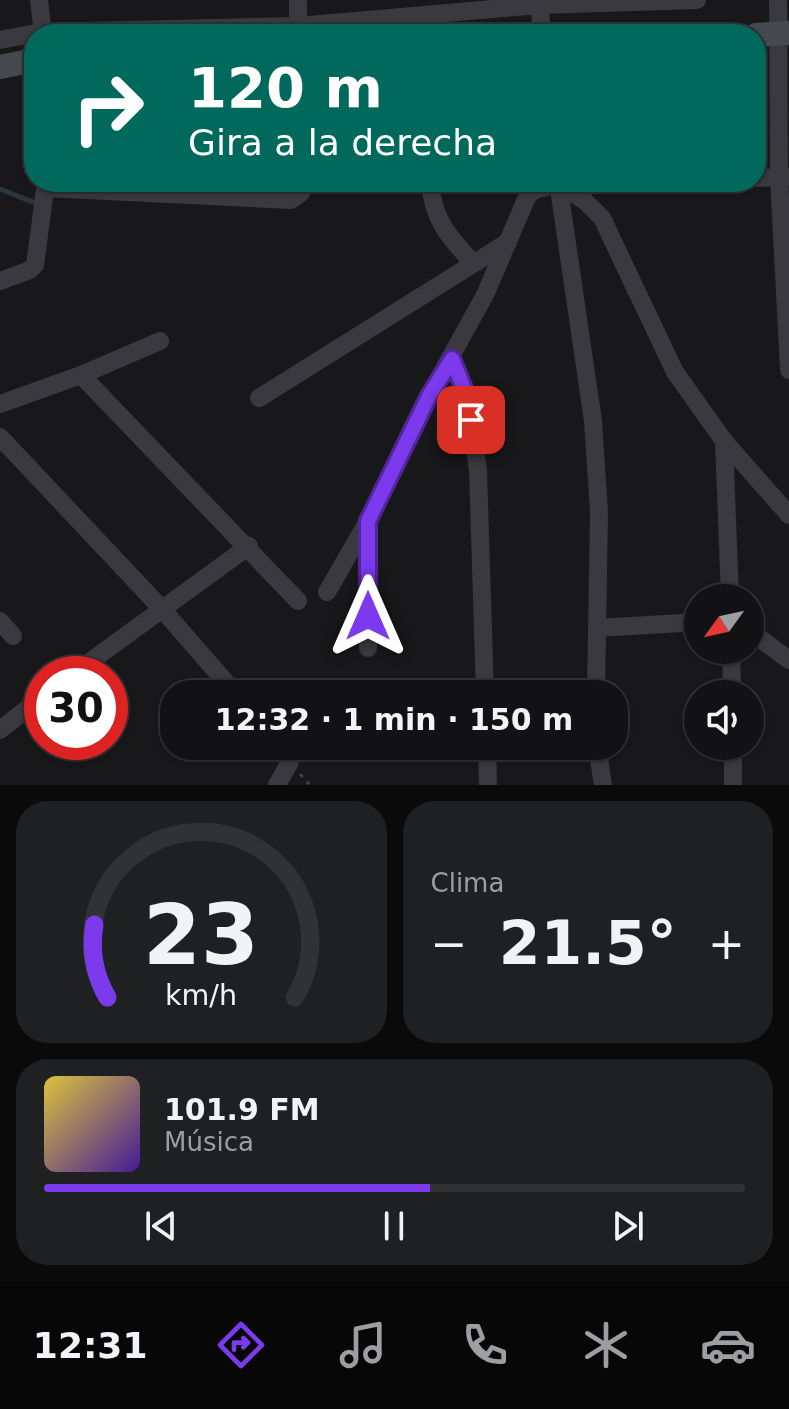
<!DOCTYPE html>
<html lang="es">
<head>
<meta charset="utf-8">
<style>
	:root { --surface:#121214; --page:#1f2022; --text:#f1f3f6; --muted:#9c9ea0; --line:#313234; --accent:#7c3aed }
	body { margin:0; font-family:"DejaVu Sans",sans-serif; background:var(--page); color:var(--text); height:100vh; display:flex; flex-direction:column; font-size:30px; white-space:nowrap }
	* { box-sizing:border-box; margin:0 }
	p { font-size:26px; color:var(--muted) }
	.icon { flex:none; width:44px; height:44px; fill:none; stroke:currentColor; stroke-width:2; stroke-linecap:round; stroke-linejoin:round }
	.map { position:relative; height:785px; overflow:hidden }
	.sheet { display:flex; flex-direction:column; gap:16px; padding:16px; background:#0a0a0b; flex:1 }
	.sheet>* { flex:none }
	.top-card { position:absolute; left:24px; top:24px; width:742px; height:168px; border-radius:32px; box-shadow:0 2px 6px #0004,0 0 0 2px var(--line); background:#00695c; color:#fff; overflow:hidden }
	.needle { width:52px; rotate:237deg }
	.fabs { position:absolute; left:684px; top:584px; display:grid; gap:16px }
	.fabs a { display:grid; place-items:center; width:80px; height:80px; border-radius:50%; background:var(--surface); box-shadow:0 2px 6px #0004,0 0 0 2px var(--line); font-size:40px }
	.speed { position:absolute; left:24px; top:656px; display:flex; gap:16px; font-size:40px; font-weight:700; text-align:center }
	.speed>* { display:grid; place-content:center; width:104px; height:104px; border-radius:50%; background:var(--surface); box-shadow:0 2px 6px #0004,0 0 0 2px var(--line); line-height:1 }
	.speed .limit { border:12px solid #d22; background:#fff; color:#111 }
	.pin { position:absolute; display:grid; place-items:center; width:68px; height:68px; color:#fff; margin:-34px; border-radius:16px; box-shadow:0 4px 12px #0006 }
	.me { position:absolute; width:88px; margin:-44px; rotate:0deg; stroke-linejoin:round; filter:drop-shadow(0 0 6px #0008) }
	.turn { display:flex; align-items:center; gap:28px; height:168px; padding:0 32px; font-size:36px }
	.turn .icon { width:104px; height:104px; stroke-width:2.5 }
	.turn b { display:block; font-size:56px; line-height:68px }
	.big { font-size:60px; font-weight:800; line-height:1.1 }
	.sheet .card { flex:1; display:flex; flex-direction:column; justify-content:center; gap:12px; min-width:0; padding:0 28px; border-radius:32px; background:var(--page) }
	.sheet .dial { align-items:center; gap:0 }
	.dial svg { height:208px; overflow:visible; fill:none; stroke:var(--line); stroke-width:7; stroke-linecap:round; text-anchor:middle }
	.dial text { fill:var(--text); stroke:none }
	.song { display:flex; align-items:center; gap:24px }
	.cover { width:96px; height:96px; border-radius:12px; background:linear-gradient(135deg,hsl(50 70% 55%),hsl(260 70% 35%)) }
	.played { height:8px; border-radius:4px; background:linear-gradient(90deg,var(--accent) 55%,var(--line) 55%) }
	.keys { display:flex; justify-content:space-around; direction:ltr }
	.heat { display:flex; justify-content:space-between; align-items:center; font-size:44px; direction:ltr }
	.sheet .tiles { flex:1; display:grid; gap:16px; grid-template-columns:1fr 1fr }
	.card:last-child { grid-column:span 2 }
	.trip { position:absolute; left:160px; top:680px; width:468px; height:80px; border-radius:32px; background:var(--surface); box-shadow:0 2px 6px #0004,0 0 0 2px var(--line); font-weight:800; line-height:80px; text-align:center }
	.tabs { display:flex; height:128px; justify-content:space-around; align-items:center; background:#070708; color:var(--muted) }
	.tabs .icon { width:56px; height:56px }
	.tabs .selected { color:var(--accent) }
	.tabs b { font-size:36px; color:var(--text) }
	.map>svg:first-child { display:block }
</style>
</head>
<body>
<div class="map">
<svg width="789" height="785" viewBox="0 0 789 785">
	<rect width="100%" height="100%" fill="#18181a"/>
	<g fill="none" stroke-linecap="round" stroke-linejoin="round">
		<path stroke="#2d353f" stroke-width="5" d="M0,189L38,204"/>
		<path stroke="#3e4046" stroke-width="3" stroke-dasharray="4 6" stroke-linecap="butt" d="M300,774L310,785"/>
		<g stroke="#39393f" stroke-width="18">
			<path d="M39,0L43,34"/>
			<path d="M298,0V34"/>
			<path d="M539,0L542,34"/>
			<path d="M778,0L779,177L789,370"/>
			<path d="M0,40L43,32L298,26L539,5L697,0"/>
			<path d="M756,178L789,177"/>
			<path d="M430,182C433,219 448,236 472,262"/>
			<path d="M558,182L593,421L599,512L596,694"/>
			<path d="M629,182H631"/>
			<path d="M45,188L291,200L301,193L304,182"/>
			<path d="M0,281L30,270L35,265L46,182"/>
			<path d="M452,359L467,396L478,470L485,694"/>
			<path d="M81,375L298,601"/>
			<path d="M259,398L508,242"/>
			<path d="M0,404L81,375L160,341"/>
			<path d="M0,437L162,609L229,686"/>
			<path d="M724,441L730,598"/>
			<path d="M368,522V648"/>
			<path d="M327,592L368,521L429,396L485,295L527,197L534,190L559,184L585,201L602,218L675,372L724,441L789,515"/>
			<path d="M0,621L13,636"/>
			<path d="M598,628L698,622"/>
			<path d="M750,631L789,660"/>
			<path d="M731,650L732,694"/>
			<path d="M73,674L249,546"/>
			<path d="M0,730L42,697"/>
			<path d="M487,746L488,785"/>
			<path d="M597,746L603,785"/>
			<path d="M733,746V785"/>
			<path d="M277,785L290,762"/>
		</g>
		<g stroke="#46484f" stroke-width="24">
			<path d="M756,35L789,33"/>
			<path d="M0,67L34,60"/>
		</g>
	</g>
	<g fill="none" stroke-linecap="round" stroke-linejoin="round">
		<g stroke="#51269a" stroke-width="20">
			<path id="route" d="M368,616V521L429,396L452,359L467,396L471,420"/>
		</g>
		<use href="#route" stroke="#7c3aed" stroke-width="14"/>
	</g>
</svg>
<div class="fabs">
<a><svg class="needle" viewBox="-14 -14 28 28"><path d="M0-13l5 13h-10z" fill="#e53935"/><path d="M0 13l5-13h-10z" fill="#9c9ea0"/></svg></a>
<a><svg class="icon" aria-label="sound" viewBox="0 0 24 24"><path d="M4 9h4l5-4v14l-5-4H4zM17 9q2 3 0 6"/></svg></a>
</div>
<div class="speed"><div class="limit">30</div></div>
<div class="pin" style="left:471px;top:420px;background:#d93025"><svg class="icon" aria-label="arrive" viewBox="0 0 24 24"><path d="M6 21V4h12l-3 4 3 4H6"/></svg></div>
<svg class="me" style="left:368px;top:616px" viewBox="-20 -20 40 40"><path d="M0-17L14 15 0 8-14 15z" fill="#7c3aed" stroke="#fff" stroke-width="4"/></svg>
<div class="trip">12:32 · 1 min · 150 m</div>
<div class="top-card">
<div class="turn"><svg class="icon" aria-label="right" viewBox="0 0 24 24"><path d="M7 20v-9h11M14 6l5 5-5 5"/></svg><div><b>120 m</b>Gira a la derecha</div></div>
</div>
</div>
<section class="sheet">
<div class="tiles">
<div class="card dial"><svg viewBox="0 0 100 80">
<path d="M14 69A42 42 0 1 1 86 69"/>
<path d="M14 69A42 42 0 0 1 9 41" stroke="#7c3aed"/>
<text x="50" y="56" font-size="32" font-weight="700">23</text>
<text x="50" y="72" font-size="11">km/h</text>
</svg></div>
<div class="card"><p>Clima</p>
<div class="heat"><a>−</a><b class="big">21.5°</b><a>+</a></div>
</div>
<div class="card">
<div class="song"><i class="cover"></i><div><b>101.9 FM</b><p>Música</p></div></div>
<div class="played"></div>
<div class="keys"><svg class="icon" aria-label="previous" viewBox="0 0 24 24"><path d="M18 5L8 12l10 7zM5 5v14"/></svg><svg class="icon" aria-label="pause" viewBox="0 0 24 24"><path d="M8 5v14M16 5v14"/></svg><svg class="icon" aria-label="next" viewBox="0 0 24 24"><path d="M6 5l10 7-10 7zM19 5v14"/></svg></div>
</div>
</div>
</section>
<nav class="tabs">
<b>12:31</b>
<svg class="icon selected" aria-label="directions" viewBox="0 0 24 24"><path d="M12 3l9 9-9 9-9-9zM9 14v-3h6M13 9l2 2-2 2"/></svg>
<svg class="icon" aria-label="music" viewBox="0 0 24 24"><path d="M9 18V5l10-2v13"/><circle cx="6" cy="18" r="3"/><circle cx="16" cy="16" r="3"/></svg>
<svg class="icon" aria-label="phone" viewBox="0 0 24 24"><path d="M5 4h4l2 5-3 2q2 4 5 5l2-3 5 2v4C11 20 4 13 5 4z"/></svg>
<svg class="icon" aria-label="climate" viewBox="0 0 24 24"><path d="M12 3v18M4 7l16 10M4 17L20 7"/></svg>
<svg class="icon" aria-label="car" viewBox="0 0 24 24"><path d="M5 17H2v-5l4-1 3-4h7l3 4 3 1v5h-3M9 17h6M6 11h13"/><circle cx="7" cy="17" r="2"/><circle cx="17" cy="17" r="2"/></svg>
</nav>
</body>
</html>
